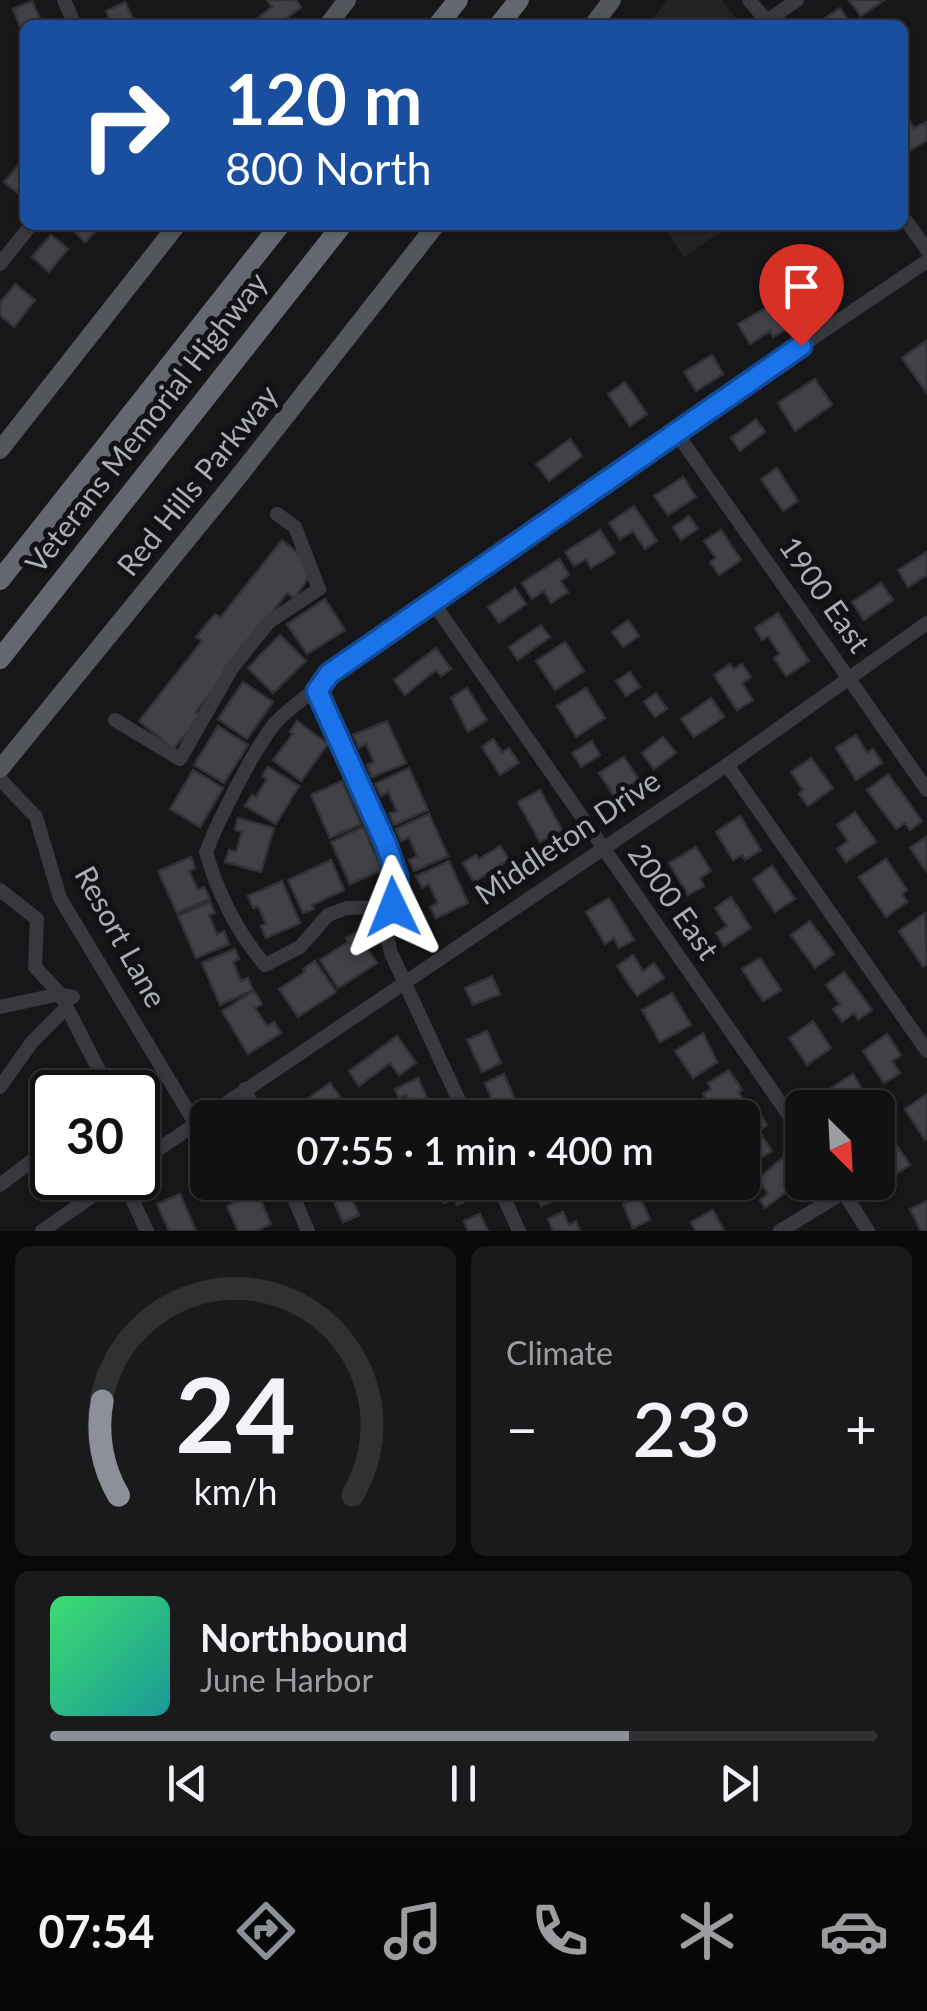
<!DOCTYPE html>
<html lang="en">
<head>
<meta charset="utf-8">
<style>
	:root { --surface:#111113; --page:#1a1a1c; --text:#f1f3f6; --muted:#9c9da0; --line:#303133; --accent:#8c9099 }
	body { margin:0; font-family:Lato,sans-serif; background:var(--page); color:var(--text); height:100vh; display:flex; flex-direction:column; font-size:38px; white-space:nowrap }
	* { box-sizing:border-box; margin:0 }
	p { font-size:32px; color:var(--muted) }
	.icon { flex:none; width:55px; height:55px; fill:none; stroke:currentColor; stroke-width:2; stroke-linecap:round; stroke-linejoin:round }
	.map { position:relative; height:1231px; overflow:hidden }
	.sheet { display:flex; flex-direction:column; gap:15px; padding:15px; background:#09090a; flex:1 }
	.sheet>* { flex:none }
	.banner { position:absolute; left:20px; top:20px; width:888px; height:210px; border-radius:15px; box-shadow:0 2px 8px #0004,0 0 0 2px var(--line); background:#1a4fa0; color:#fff; overflow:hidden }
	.needle { width:65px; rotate:156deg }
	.controls { position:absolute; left:785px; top:1090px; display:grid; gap:20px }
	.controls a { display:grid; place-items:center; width:110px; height:110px; border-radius:15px; background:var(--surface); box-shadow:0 2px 8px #0004,0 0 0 2px var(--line); font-size:50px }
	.speed { position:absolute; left:30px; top:1070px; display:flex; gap:20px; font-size:50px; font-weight:700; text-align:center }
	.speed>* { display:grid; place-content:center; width:130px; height:130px; border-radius:50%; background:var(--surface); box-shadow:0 2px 8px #0004,0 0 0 2px var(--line); line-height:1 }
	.speed .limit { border:5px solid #111; border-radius:15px; background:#fff; color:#111 }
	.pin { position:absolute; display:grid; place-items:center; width:85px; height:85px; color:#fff; margin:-102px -42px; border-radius:50% 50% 50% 0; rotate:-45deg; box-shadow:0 0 10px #0007 }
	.pin .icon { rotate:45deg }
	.me { position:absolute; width:110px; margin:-55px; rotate:358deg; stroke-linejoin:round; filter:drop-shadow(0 0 8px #0008) }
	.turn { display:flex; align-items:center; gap:35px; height:210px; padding:0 40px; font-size:45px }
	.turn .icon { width:130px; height:130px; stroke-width:2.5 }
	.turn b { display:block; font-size:70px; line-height:85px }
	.big { font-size:75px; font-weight:600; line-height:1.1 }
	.sheet .tile { flex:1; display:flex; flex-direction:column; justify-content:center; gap:15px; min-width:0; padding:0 35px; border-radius:15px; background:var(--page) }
	.sheet .dial { align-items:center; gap:0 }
	.dial svg { height:260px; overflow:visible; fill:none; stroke:var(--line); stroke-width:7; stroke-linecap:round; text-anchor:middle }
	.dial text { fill:var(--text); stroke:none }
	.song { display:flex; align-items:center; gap:30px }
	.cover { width:120px; height:120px; border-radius:15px; background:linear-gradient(135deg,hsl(140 70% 55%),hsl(180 70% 35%)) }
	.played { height:10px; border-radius:5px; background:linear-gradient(90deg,var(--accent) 70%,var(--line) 70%) }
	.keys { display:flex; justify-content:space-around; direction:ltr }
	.heat { display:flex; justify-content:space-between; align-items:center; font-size:55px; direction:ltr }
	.sheet .tiles { flex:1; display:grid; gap:15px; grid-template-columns:1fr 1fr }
	.tile:last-child { grid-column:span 2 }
	.trip { position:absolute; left:190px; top:1100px; width:570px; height:100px; border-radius:15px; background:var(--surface); box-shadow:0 2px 8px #0004,0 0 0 2px var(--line); font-weight:600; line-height:100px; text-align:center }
	.dock { display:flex; height:160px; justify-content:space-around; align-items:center; background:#070708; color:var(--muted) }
	.dock .icon { width:70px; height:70px }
	.dock .active { color:var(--accent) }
	.dock b { font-size:45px; color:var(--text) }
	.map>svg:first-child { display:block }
</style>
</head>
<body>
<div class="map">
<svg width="927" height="1231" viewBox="0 0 927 1231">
	<rect width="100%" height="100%" fill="#171719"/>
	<g fill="#232326">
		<path d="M668,0H722L741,25H647Z"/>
		<path d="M662,225H731L684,257Z"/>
	</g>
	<g fill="#414246" stroke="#323135" stroke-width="2.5">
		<path d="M267,0H296L301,7L278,25H249L272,7Z"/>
		<path d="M849,0H884L861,16Z"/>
		<path d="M32,1L43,25H25L23,34L13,9Z"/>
		<path d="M125,2L136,25H112L106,11Z"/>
		<path d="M840,8L851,25H819L818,23Z"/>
		<path d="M902,110L914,128L927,122V140L903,155Z"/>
		<path d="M25,157V185L18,193L4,182Z"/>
		<path d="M74,225H102L85,242L71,228Z"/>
		<path d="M51,235L68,249L49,272L32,257Z"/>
		<path d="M823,274L836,292L804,315L791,297Z"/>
		<path d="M15,284L35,300L14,327L0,315V303Z"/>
		<path d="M778,301L793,325L773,337L770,331L750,344L738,324Z"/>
		<path d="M927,340V393L902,358Z"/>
		<path d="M712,355L723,374L696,391L684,372Z"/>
		<path d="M815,379L832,405L795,431L778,403Z"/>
		<path d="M625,382L647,414L630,426L608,394Z"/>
		<path d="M756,419L765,432L740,451L731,438Z"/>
		<path d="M570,439L582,456L549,481L536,464Z"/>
		<path d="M777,468L798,501L783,511L761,479Z"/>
		<path d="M683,477L696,497L668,515L654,496Z"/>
		<path d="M634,506L657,541L645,549L633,531L620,539L609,523Z"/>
		<path d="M689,516L698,529L681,540L673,527Z"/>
		<path d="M600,530L615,553L591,568L586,559L574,566L565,552Z"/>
		<path d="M721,530L741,560L719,575L710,562L716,558L704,541Z"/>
		<path d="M282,540L300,555L309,577L294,599L287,593L196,712L201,716L173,749L139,721L202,641L196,637L215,614L220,618Z"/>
		<path d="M927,552V575L908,587L898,570Z"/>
		<path d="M559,559L569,575L561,581L568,592L551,603L544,591L532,599L522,583Z"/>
		<path d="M881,583L893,600L864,620L852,602Z"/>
		<path d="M515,588L526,604L499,623L488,607Z"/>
		<path d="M325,599L345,630L307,654L287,624Z"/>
		<path d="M778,613L809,661L786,676L774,658L780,654L768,636L762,640L755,628Z"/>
		<path d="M628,620L639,636L623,647L612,632Z"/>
		<path d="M541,625L550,637L518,660L509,647Z"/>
		<path d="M280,635L306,661L273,693L248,668Z"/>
		<path d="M565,642L584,671L555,690L536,661Z"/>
		<path d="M436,648L451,669L441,676L436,670L405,695L394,680Z"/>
		<path d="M730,664L734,669L742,664L751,677L742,683L753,700L737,710L714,675Z"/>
		<path d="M630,672L640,687L626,696L616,681Z"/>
		<path d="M243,682L273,702L247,739L218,719Z"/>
		<path d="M467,688L487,720L468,732L451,698Z"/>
		<path d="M586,688L605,718L576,737L557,706Z"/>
		<path d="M656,693L667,709L655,717L644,702Z"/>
		<path d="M711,698L724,717L694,737L681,719Z"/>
		<path d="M297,721L328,744L301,781L273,760L293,734L290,732Z"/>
		<path d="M387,721L406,763L372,777L367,765L374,762L366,744L359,748L353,735Z"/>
		<path d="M218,726L248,745L224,783L194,765Z"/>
		<path d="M856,735L867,753L873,749L882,763L856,780L836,748Z"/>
		<path d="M663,737L676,753L654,769L642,753Z"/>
		<path d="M493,739L502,752L509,748L519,763L500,775L482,747Z"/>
		<path d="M592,741L600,755L581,767L572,753Z"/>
		<path d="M624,757L639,780L614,796L599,773Z"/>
		<path d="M811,758L833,788L808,806L799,794L803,790L791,772Z"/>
		<path d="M268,767L299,786L276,824L245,806L252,795L256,797L267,779L262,776Z"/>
		<path d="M409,768L428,810L394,825L389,814L397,811L388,792L381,796L375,784Z"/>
		<path d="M193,770L223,788L200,827L170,809Z"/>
		<path d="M888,774L922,821L910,830L905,823L896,829L867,790Z"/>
		<path d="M342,781L361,824L330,838L311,795Z"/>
		<path d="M540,790L562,830L540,842L518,802Z"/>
		<path d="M855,812L876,842L846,862L837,849L848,841L837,825Z"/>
		<path d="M429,814L448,856L414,871L409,860L417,856L409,837L401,841L396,829Z"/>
		<path d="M740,816L761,850L745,860L742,855L733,860L716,832Z"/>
		<path d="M238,818L274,828L261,872L225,862L229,850L236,852L242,832L235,830Z"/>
		<path d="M363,827L382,870L350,884L331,842Z"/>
		<path d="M927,836V872L910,848Z"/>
		<path d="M500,846L509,860L474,882L463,863L476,855L479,859Z"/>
		<path d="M696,847L711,871L700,878L704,886L688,895L669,863Z"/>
		<path d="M191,857L195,868L189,871L198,890L204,887L210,899L177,913L158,871Z"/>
		<path d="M886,859L907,890L902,894L907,902L886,917L859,877Z"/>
		<path d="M331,860L344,890L312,905L314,909L303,913L288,880Z"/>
		<path d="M449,861L468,903L436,918L430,907L438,903L429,884L422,888L416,876Z"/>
		<path d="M772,866L795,899L775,912L753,879Z"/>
		<path d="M282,881L300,923L266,938L261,926L266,924L258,906L253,908L248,896Z"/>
		<path d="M731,897L751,928L724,946L716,933L727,926L715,908Z"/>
		<path d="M609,898L634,940L619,948L614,938L605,944L586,912Z"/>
		<path d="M210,902L215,913L209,915L217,934L224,931L229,944L196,958L178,916Z"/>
		<path d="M925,913L927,964L923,967L899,931Z"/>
		<path d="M810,921L834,954L815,968L791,935Z"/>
		<path d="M356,932L377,963L338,988L320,960L348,942L346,938Z"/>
		<path d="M235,949L239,959L233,962L241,981L248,978L253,990L220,1005L202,963Z"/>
		<path d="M633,955L643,971L654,963L664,978L637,996L617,966Z"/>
		<path d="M760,958L781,990L763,1001L742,969Z"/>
		<path d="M315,961L336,992L298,1017L279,989L305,972L303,969Z"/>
		<path d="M844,972L872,1010L858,1020L854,1013L842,1022L833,1009L840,1004L826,985Z"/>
		<path d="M492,976L500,994L473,1005L465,988Z"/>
		<path d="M254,991L262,1004L255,1008L267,1026L274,1022L281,1033L248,1054L222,1011Z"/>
		<path d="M672,993L691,1025L660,1042L642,1010Z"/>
		<path d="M813,1021L831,1048L807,1065L789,1038Z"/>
		<path d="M487,1031L501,1063L482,1072L467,1040Z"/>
		<path d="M703,1033L717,1062L693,1078L675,1051Z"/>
		<path d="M887,1034L901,1055L892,1061L900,1073L884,1083L863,1051Z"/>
		<path d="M397,1036L416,1063L399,1075L390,1063L359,1086L349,1071Z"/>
		<path d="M729,1070L742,1090L738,1092L747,1106L728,1118H719L715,1111L709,1114L702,1103L706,1100L703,1094L711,1089L708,1083Z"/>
		<path d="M504,1074L519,1109L500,1118L485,1083Z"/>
		<path d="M853,1074L872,1106L869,1108H841L831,1088Z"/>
		<path d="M418,1078L433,1111L416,1118L406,1095L399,1098L395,1089Z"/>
		<path d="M330,1083L340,1097L331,1104L338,1114L334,1118H314L303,1102Z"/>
		<path d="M927,1094V1138L925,1140L905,1109Z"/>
		<path d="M616,1105L643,1114L642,1118H596L599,1109L613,1113Z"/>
		<path d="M759,1111L767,1125L759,1131L772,1151L750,1164L742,1152V1121Z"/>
		<path d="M881,1123L910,1165L888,1179L878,1164V1125Z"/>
		<path d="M788,1153L799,1169L794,1173L797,1176L794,1179L797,1184L765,1208L760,1200L768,1194L758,1179Z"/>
		<path d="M447,1182H465L472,1198L457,1205L454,1198L444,1203L437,1187Z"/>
		<path d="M531,1182H553L559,1198L541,1206Z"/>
		<path d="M346,1185L359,1215L343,1222L330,1193Z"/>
		<path d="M257,1192L271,1224L256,1231H238L227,1206Z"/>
		<path d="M180,1194L196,1231H169L157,1204Z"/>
		<path d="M640,1196L650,1220L633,1228L623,1204Z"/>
		<path d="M927,1201V1231H921L910,1209Z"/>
		<path d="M713,1210L724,1231H696L691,1222Z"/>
		<path d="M563,1212L569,1225L576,1221L580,1231H553L548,1219Z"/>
		<path d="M480,1214L488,1231H468L464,1221Z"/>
	</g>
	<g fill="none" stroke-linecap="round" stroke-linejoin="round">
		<g stroke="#38393e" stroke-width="14">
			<path d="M64,0L75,25"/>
			<path d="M749,0L770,25"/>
			<path d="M767,21L797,0"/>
			<path d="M902,215L927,250"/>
			<path d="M0,264L31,225"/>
			<path d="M675,431L927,790"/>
			<path d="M432,601L802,1134"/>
			<path d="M317,691L386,844L397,876L398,891L387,936L391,953L467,1118"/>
			<path d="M115,720L180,759L232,668L269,622L319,589L295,527L277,514"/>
			<path d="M727,765L927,1051"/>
			<path d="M0,779L36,817L60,898L195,1123"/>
			<path d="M0,890L37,919L35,967L60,994L73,997"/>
			<path d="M393,907L347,908L328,915L300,947L265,965C237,932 218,894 206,852C219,819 251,755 272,727C289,705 313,696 329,674L675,431L927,261"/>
			<path d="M60,994L106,1084L101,1092"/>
			<path d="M0,1007L60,994"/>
			<path d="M0,1087L32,1042L66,1008"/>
			<path d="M245,1089L258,1118"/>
			<path d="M138,1163L727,765L927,623"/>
			<path d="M122,1178L147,1231"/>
			<path d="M287,1182L308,1231"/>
			<path d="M497,1182L519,1231"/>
			<path d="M837,1182L868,1231"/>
			<path d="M0,1185L52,1145"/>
			<path d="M42,1231L118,1178"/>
			<path d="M780,1231L844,1192"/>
		</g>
		<g stroke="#54565d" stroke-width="18">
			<path d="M328,25L347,0"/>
			<path d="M593,25L612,0"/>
			<path d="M0,450L177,225"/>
			<path d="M0,769L235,481L436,225"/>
		</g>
		<g stroke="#64676f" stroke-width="20">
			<path d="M438,25L458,0"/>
			<path d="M499,25L519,0"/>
			<path d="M0,580L280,225"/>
			<path d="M0,659L342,225"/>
		</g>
	</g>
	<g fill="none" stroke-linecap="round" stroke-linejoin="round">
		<g stroke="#114b97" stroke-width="25">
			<path id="route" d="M393,907L398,890L397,876L386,844L317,691L329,674L801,346"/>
		</g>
		<use href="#route" stroke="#1a73e8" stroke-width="18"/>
	</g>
	<g text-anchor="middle" stroke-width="10" stroke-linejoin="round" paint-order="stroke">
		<g font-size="30" fill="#aaaeb9" stroke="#121214">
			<text transform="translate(147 423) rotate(-52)" y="10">Veterans Memorial Highway</text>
			<text transform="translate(198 481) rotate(-51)" y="10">Red Hills Parkway</text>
			<text transform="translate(824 595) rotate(55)" y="10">1900 East</text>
			<text transform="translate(568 838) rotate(-34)" y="10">Middleton Drive</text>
			<text transform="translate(673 902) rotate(55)" y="10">2000 East</text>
			<text transform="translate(120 937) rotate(61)" y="10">Resort Lane</text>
		</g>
	</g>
</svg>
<div class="controls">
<a><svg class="needle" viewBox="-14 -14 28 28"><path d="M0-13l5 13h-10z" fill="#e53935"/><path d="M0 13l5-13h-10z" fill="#9c9da0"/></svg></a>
</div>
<div class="speed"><div class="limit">30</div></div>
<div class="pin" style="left:801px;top:346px;background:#d93025"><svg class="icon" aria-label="arrive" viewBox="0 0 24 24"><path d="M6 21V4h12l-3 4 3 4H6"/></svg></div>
<svg class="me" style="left:393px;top:907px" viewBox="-20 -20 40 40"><path d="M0-17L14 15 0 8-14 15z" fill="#1a73e8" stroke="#fff" stroke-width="4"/></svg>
<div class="trip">07:55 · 1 min · 400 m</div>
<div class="banner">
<div class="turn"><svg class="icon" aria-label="right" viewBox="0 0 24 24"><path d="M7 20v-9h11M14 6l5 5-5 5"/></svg><div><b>120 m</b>800 North</div></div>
</div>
</div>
<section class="sheet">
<div class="tiles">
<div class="tile dial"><svg viewBox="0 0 100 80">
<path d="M14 69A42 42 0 1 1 86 69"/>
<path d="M14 69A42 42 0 0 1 9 40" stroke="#8c9099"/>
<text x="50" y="56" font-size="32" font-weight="700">24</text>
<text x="50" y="72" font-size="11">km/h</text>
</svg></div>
<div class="tile"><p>Climate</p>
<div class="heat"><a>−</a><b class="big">23°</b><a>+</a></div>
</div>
<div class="tile">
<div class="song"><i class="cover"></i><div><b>Northbound</b><p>June Harbor</p></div></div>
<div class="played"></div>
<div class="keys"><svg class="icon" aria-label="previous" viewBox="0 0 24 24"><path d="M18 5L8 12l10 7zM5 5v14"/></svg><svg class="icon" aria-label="pause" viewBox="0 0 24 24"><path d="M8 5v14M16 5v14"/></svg><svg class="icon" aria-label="next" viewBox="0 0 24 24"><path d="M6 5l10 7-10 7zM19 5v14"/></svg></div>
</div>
</div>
</section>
<nav class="dock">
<b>07:54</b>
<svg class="icon active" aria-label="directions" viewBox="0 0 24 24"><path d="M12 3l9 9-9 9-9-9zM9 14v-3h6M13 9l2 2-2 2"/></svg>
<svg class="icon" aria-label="music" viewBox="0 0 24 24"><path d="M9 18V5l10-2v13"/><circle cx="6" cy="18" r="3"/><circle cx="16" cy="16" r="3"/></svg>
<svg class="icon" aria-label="phone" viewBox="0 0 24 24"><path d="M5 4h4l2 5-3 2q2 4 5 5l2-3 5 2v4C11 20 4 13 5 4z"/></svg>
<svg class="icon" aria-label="climate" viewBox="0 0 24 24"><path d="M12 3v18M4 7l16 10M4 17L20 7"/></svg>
<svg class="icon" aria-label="car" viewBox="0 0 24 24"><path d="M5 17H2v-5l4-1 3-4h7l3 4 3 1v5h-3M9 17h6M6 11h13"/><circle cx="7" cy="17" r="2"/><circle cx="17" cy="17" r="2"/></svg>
</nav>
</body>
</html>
